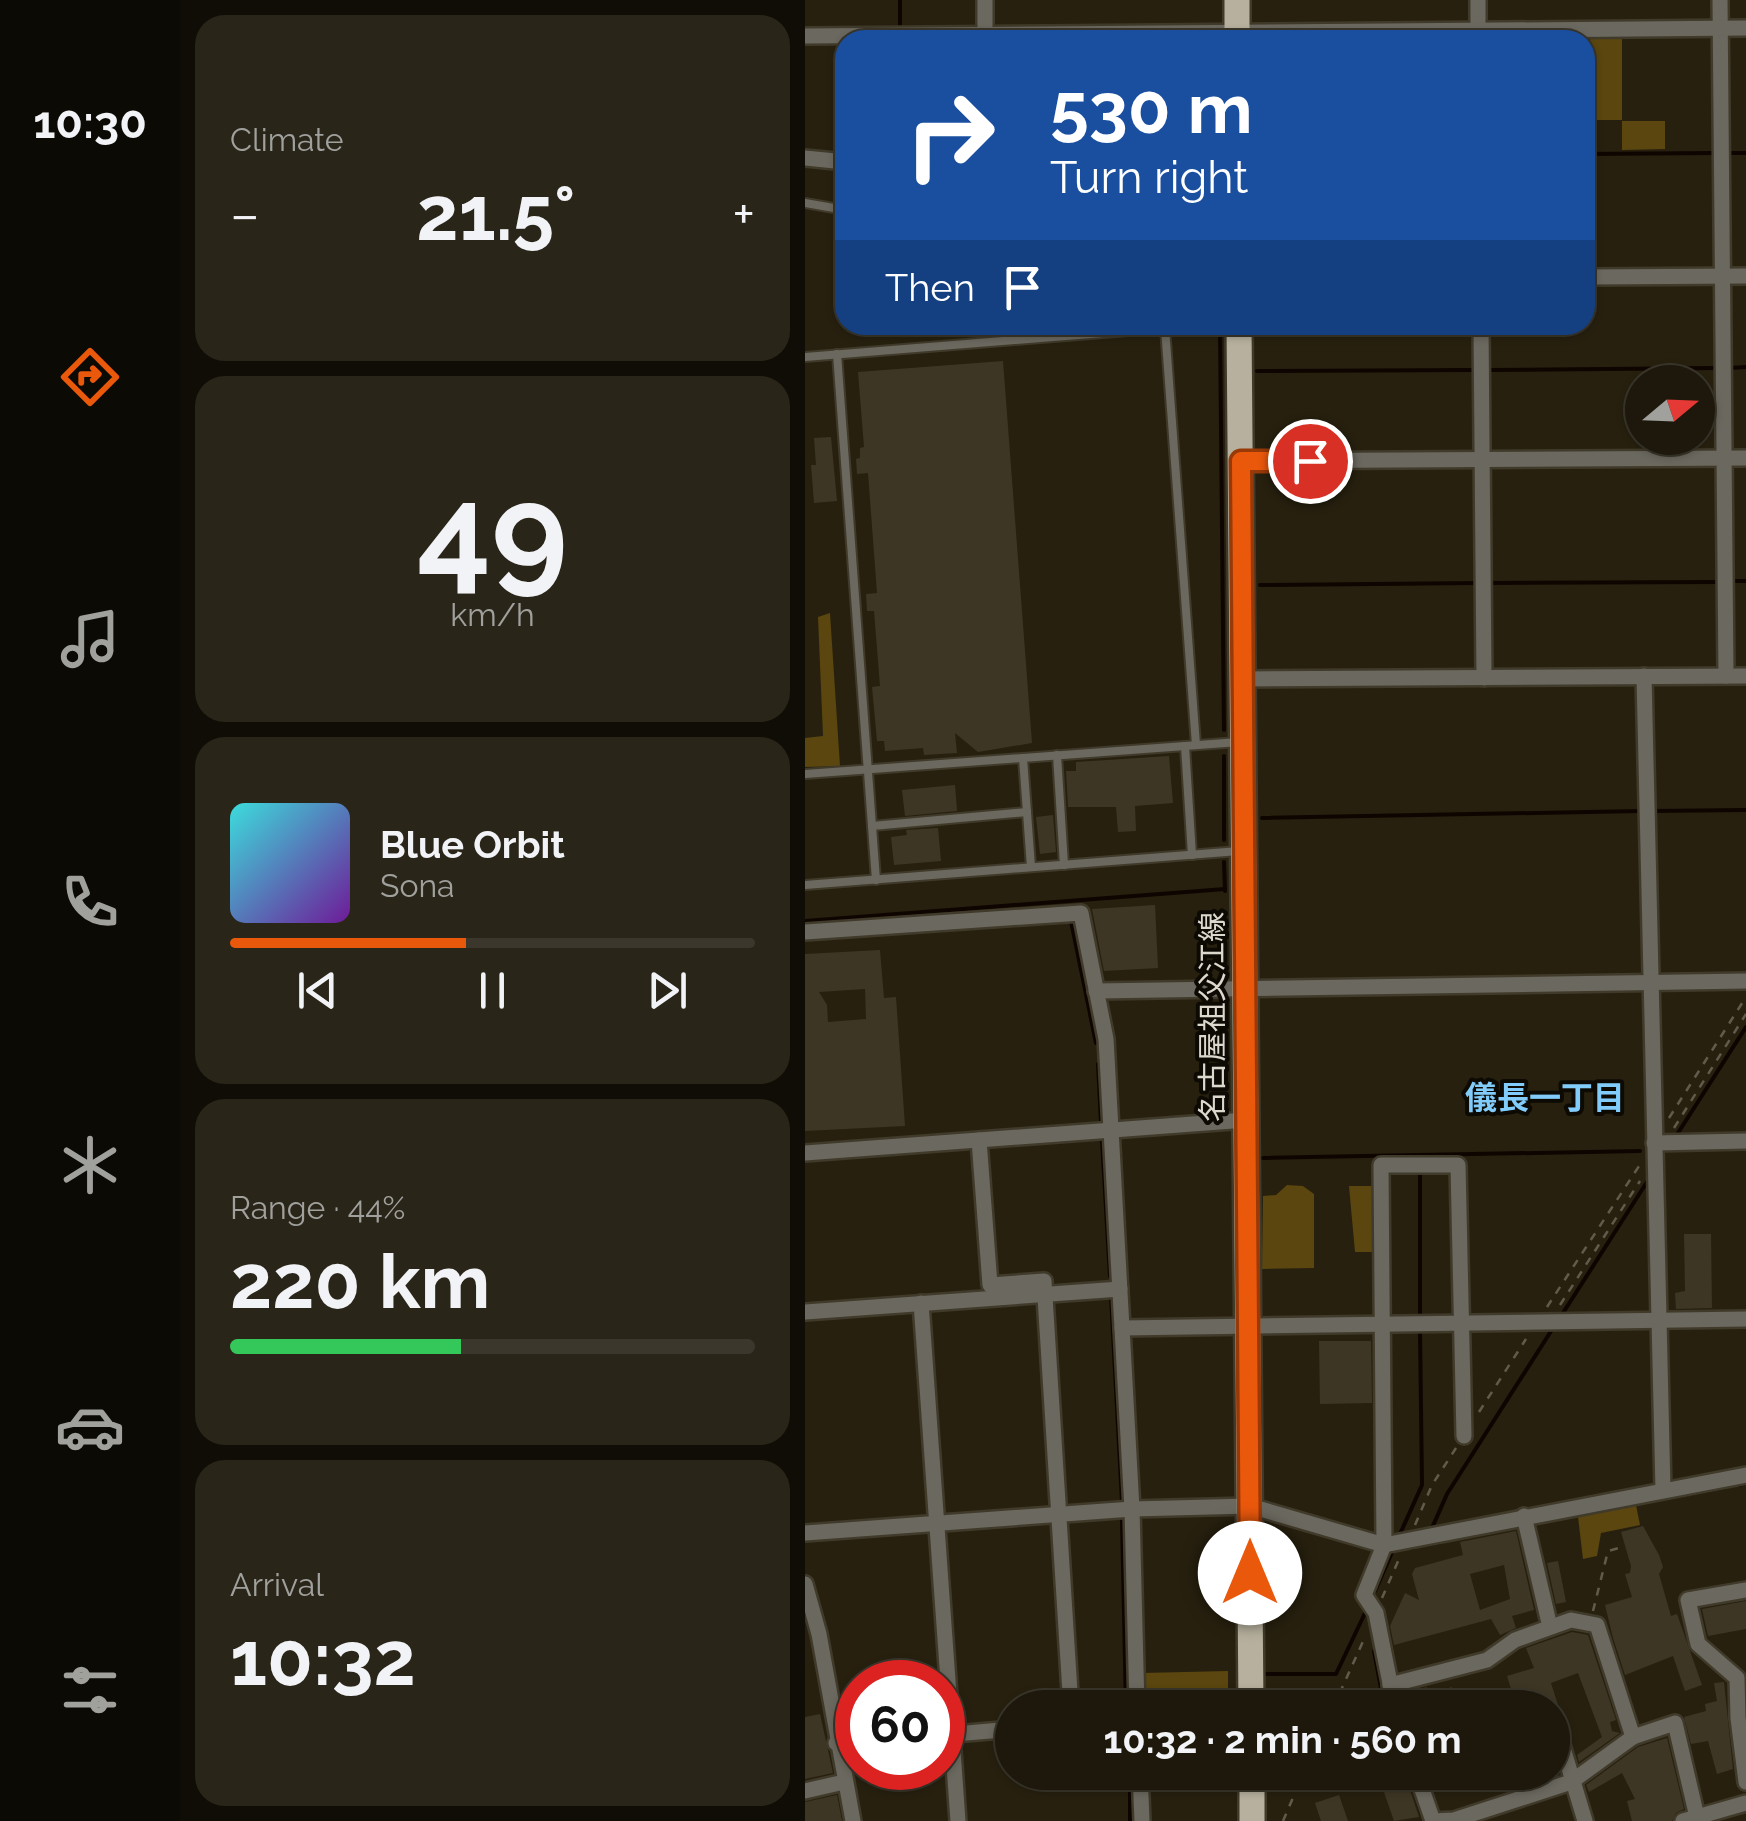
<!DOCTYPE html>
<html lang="en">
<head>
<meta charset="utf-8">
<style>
	:root { --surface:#1d180b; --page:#2a2519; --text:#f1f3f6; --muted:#a0a09d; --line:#3b372c; --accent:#ea580c }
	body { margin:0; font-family:Raleway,"Noto Sans JP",sans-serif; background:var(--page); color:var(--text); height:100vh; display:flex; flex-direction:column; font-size:38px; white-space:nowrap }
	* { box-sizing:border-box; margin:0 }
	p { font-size:32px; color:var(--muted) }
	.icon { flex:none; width:55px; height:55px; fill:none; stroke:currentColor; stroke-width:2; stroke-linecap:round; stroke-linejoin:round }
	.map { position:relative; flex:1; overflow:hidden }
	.panel { display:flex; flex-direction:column; gap:15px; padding:15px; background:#100d06; width:625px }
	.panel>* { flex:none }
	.guide { position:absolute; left:30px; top:30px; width:760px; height:305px; border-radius:30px; box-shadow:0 2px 8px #0004,0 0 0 2px var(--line); background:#1a4fa0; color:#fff; overflow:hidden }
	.needle { width:65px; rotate:71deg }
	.controls { position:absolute; left:820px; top:365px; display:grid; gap:20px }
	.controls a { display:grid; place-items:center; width:90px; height:90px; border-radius:50%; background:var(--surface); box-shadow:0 2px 8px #0004,0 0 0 2px var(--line); font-size:50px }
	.speed { position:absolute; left:30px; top:1660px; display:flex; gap:20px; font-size:50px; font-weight:700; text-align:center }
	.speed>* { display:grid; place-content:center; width:130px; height:130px; border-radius:50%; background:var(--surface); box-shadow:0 2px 8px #0004,0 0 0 2px var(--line); line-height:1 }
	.speed .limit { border:15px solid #d22; background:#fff; color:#111 }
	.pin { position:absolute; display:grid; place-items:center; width:85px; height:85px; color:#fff; margin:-42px; border:5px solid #fff; border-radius:50%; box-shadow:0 2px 10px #0007 }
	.me { position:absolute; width:110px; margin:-55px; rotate:0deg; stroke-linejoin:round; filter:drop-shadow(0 0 8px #0008) }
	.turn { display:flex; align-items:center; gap:35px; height:210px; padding:0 50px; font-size:45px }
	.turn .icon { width:130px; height:130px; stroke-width:2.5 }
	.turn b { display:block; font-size:70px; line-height:85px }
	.then { display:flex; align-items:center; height:95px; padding:0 50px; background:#0003; gap:20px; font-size:38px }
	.big { font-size:75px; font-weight:700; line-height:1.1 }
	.panel .card { flex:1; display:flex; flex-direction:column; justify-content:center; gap:15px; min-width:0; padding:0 35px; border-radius:30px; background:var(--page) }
	.panel .dial { align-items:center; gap:0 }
	.dial b { font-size:130px; line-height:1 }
	.song { display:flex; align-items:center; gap:30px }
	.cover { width:120px; height:120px; border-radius:15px; background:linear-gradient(135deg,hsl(180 70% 55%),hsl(280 70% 35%)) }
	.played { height:10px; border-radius:5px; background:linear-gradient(90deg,var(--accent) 45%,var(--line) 45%) }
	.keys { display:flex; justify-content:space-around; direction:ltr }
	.heat { display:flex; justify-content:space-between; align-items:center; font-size:55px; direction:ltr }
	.charge { height:15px; border-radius:8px; background:linear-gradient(90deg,#34c759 44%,var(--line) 0) }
	.trip { position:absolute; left:190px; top:1690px; width:575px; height:100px; border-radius:50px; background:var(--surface); box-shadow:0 2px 8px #0004,0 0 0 2px var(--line); font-weight:700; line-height:100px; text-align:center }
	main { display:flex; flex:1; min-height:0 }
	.tab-bar { display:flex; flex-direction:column; width:180px; justify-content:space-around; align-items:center; background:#0c0a04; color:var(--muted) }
	.tab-bar .icon { width:70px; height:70px }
	.tab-bar .on { color:var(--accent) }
	.tab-bar b { font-size:45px; color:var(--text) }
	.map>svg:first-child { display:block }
</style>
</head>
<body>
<main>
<nav class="tab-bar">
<b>10:30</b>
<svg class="icon on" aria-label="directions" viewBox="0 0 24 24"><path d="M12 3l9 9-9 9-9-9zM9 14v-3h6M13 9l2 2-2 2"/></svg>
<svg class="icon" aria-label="music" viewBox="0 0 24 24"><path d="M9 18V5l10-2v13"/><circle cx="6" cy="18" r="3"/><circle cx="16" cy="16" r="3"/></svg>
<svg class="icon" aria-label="phone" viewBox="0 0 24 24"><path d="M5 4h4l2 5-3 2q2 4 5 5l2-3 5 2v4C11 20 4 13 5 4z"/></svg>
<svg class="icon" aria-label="climate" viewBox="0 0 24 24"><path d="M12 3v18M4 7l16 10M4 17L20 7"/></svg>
<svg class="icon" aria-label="car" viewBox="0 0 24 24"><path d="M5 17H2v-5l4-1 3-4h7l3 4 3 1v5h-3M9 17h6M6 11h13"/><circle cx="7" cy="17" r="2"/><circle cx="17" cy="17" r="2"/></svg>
<svg class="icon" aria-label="filters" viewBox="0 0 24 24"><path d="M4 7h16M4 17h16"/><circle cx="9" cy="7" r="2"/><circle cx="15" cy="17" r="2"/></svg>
</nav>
<section class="panel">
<div class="card"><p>Climate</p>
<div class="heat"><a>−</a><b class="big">21.5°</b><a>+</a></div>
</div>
<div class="card dial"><b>49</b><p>km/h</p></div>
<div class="card">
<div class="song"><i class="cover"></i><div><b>Blue Orbit</b><p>Sona</p></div></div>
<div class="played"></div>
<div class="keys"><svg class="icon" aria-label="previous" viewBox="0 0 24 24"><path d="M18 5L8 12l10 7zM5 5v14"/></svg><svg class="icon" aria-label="pause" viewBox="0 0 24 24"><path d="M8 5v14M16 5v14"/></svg><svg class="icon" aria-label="next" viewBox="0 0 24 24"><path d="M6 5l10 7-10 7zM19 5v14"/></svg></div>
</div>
<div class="card"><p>Range · 44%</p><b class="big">220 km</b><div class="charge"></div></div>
<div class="card"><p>Arrival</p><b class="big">10:32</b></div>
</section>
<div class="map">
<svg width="941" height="1821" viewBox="0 0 941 1821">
	<rect width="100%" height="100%" fill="#27200f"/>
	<g fill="#5a460e">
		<path d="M785,34H817V120H786Z"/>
		<path d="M817,121H860V149L817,150Z"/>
		<path d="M25,613L35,766L0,767V738L18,736L13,617Z"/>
		<path d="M482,1185L498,1186L509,1194V1268L457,1269L458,1196L471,1195Z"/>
		<path d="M544,1186H570L569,1252H550Z"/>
		<path d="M831,1505L835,1525L796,1533L792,1556L778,1559L773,1517Z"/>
		<path d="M423,1671V1699L337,1703V1673Z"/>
	</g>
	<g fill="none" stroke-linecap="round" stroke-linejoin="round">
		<g stroke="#0f0500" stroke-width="4">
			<path d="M95,0V27"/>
			<path d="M924,153H941"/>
			<path d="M780,154L909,153"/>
			<path d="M415,325L419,730"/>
			<path d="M925,368L941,367"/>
			<path d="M684,370L911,368"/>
			<path d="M452,371L669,370"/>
			<path d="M926,581H941"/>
			<path d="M684,583L913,582"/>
			<path d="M455,585L672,583"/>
			<path d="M419,756V840"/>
			<path d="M848,811L941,810"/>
			<path d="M457,818L835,811"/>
			<path d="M419,862L420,891"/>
			<path d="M0,921L420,889"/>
			<path d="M266,921L291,1043"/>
			<path d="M293,1064L296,1122"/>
			<path d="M871,1136L941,1027"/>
			<path d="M297,1140L305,1276"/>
			<path d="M862,1150L896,1149"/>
			<path d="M458,1158L835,1151"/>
			<path d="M615,1171V1318"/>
			<path d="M306,1296L317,1501"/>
			<path d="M756,1316L842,1182"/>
			<path d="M934,1485L941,1483"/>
			<path d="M862,1498L921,1487"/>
			<path d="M317,1518L321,1708"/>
			<path d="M627,1528L642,1494L748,1328"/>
			<path d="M595,1534L617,1485L615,1332"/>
			<path d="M614,1546L636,1542"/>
			<path d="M605,1548H607"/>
			<path d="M570,1591L588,1550"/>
			<path d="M569,1651L576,1688"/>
			<path d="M461,1674H531L561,1611"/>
			<path d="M577,1691L581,1708"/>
			<path d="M325,1772V1821"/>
			<path d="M603,1772L617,1814"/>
		</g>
	</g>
	<g fill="#3e3624" fill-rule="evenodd">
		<path d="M198,361L227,743L173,752L150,733L152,753L119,755L118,748L80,751L79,741H72L67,687L75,686L69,611H62L61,594L72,593L63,473L52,474L51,459L55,458V448L59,447L53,372Z"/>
		<path d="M26,437L32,501L9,503L6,465H11L9,438Z"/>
		<path d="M364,756L368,803L330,806L331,831L313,832L311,807H263L261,771H271V762Z"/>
		<path d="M150,785L152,811L100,816L97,790Z"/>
		<path d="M248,815L251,852L235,854L231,817Z"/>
		<path d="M133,828L136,861L89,865L86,837L102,835L101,830Z"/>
		<path d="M350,905L353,968L299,971L287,909Z"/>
		<path d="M75,950L79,998L91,997L100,1126L0,1131V954ZM60,989L61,1019L23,1022L22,1005L14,992Z"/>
		<path d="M879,1234H906L907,1308L871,1309L870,1293L880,1291Z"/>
		<path d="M514,1341H566L567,1403L515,1404Z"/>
		<path d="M838,1526L854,1555L858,1567L854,1574L866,1616L872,1614L897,1685L880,1691L868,1656L820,1675L808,1638L800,1605L827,1597L820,1574L825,1573L826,1566L816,1532Z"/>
		<path d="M711,1531L729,1610L707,1616L711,1628L695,1635L686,1619L589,1645L585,1626L600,1593L614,1600L607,1574L610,1568L658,1555L655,1542ZM699,1565L705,1599L675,1610L665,1574Z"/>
		<path d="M753,1561L761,1602L751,1604L742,1563Z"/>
		<path d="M941,1601V1629L903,1636L897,1609Z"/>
		<path d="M767,1632L783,1635L811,1720L805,1722L807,1731L815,1733L774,1762L772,1755L797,1737L773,1673L746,1683L753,1705L740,1708H712L702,1676L729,1668L721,1648Z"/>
		<path d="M919,1682L928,1769L912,1774L903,1741L886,1744L879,1717L901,1711L900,1704L912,1701L909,1683Z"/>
		<path d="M622,1687L624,1694L647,1687L654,1708H601L599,1694Z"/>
		<path d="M15,1714L28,1773L0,1779V1717Z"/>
		<path d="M862,1738L879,1809L871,1813L867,1821H827L822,1801L830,1799L817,1773L784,1792L781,1785L833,1747Z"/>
		<path d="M572,1772H599L614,1817L589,1821Z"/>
		<path d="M32,1795L37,1821H0V1802Z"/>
		<path d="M534,1795L543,1821H516L510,1803Z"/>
	</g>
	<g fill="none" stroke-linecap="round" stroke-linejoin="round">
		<g stroke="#403a2a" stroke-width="12">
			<g id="service">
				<path d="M0,203L40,210"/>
				<path d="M32,354L71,880"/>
				<path d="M0,357L360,328L391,745"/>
				<path d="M380,746L387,855"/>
				<path d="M252,755L259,865"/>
				<path d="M218,758L226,867"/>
				<path d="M0,774L434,742"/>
				<path d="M67,826L222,812"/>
				<path d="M0,885L434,851"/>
			</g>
		</g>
		<g stroke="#403a2a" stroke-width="20">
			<g id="minor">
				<path d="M180,0V40"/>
				<path d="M673,0V36"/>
				<path d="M915,0L921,676"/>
				<path d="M0,36L941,28"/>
				<path d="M0,158L40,162"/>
				<path d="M780,277L941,276"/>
				<path d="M676,325L679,678"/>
				<path d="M436,461L941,458"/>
				<path d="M839,676L858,1490"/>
				<path d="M437,679L941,676"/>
				<path d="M0,932L276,913L301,1039L327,1509L332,1708"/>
				<path d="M291,991L941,981"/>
				<path d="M174,1140L185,1285L239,1281L266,1708"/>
				<path d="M849,1143L941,1141"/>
				<path d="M0,1153L441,1120"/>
				<path d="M116,1303L153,1821"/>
				<path d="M0,1312L315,1289"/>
				<path d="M317,1328L941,1319"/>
				<path d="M719,1516L745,1627"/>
				<path d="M0,1533L327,1509L445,1506L579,1545L941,1475"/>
				<path d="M0,1584L14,1634L48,1821"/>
				<path d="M941,1590L883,1600L893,1644L932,1678L933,1718L941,1782"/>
				<path d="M585,1685L682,1660L710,1640L766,1620L792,1625L828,1737L766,1782L649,1820L628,1821"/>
				<path d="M590,1708L571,1613L559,1595L579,1545L576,1165H653L659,1436"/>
				<path d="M748,1715L780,1821"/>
				<path d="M138,1735L208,1729"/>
				<path d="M828,1737L870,1723L892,1817"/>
				<path d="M31,1743L52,1741"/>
				<path d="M335,1772L337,1821"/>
				<path d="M611,1772L628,1821"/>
				<path d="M0,1791L39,1782"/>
				<path d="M878,1821L941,1803"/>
			</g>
		</g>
		<g stroke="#403a2a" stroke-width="30">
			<g id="primary">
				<path d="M432,0V40"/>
				<path d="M434,325L446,1708"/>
				<path d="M447,1772V1821"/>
			</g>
		</g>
		<g stroke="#625b4c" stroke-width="2.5" stroke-dasharray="8 8" stroke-linecap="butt">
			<path d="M864,1118L941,997"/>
			<path d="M869,1128L941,1014"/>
			<path d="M755,1305L835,1181"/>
			<path d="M742,1307L836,1163"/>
			<path d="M674,1412L721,1339"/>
			<path d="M610,1525L627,1485L651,1448"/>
			<path d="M577,1598L594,1559"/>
			<path d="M788,1611L803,1551L814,1548"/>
			<path d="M528,1708L560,1637"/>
			<path d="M478,1821L499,1772"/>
		</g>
		<use href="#service" stroke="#6b685f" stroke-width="8"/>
		<use href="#minor" stroke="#6b685f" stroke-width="15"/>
		<use href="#primary" stroke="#b7b09e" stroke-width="25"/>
	</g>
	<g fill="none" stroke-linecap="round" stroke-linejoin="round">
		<g stroke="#983908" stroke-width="25">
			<path id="route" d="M445,1573L436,461H505"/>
		</g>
		<use href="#route" stroke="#ea580c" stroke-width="18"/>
	</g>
	<g text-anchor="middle" stroke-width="8" stroke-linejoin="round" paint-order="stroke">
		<g font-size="30" fill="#ddd8cd" stroke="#0d0a04">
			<text transform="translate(408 1017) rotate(-90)" y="10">名古屋祖父江線</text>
		</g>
		<g font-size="32" font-weight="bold" fill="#82ccfb" stroke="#0d0a04">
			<text x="740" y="1109">儀長一丁目</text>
		</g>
	</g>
</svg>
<div class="controls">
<a><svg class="needle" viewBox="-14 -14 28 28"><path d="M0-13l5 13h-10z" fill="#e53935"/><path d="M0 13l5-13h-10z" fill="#a0a09d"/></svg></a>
</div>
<div class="speed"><div class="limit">60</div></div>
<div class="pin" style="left:505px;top:461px;background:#d93025"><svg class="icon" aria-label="arrive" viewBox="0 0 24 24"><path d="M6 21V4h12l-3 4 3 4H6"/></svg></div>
<svg class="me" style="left:445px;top:1573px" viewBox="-20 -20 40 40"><circle r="19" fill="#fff"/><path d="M0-13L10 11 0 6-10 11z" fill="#ea580c"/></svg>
<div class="trip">10:32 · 2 min · 560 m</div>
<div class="guide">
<div class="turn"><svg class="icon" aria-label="right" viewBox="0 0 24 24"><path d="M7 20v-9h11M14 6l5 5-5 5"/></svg><div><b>530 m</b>Turn right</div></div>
<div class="then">Then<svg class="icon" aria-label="arrive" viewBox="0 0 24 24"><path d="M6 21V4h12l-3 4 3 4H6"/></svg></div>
</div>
</div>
</main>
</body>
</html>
